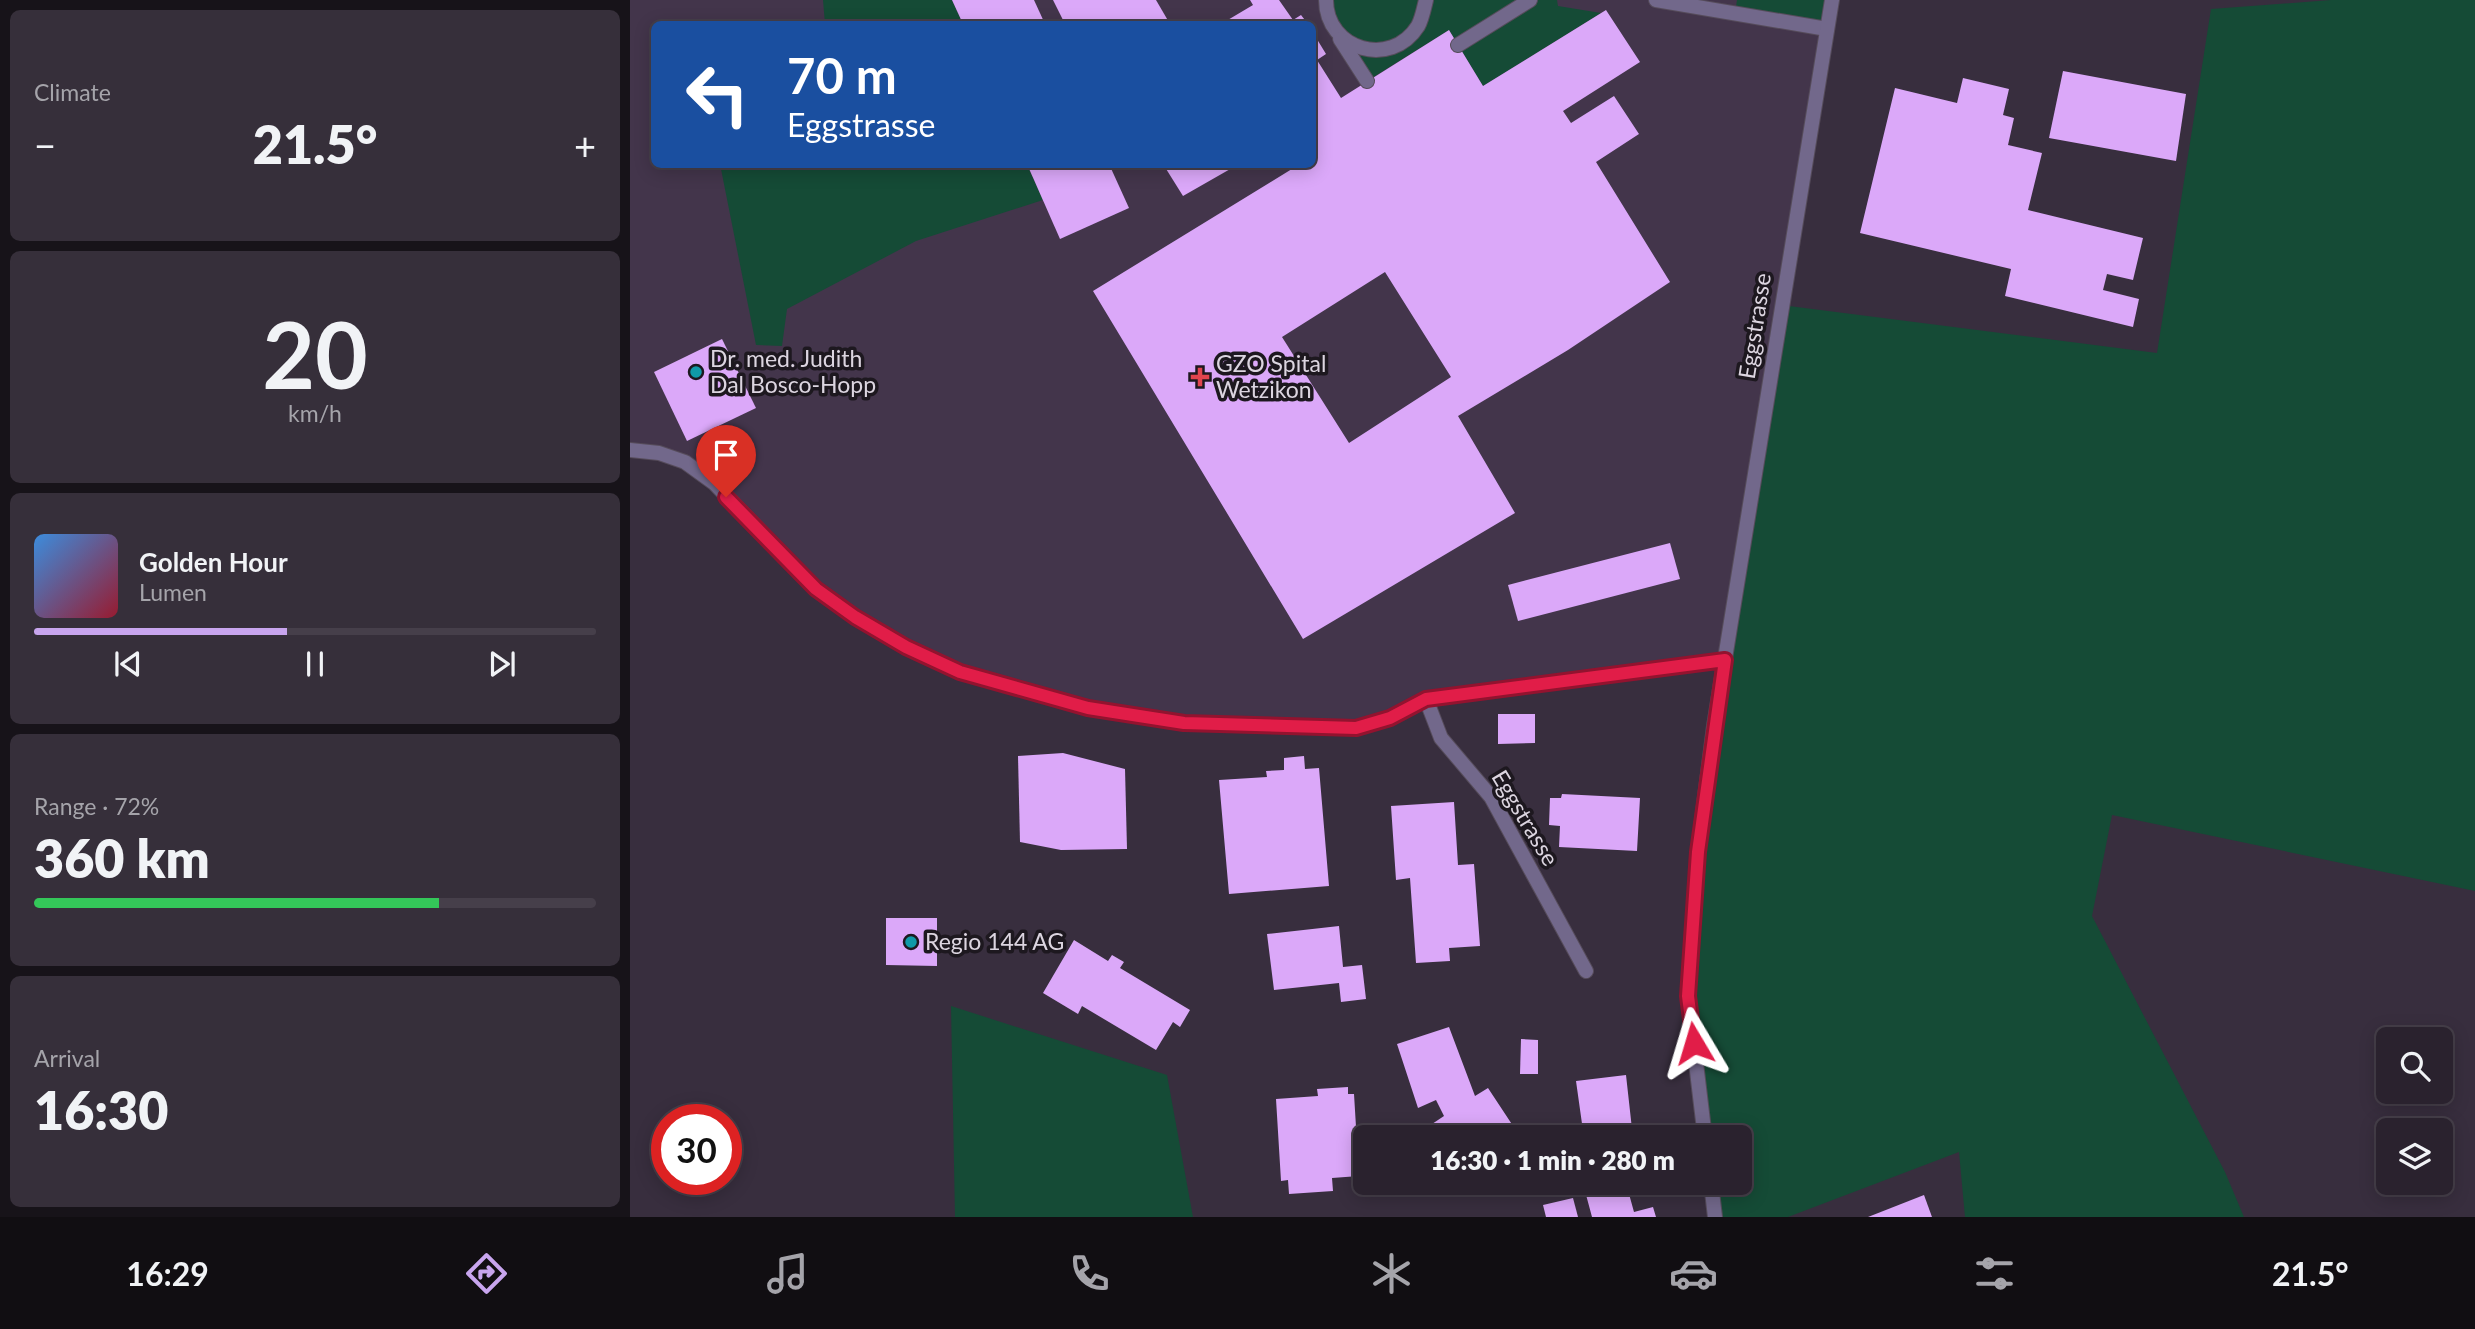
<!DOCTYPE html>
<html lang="en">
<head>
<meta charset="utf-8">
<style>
	:root { --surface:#2a222e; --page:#362f3a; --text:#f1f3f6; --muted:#a5a4aa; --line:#463f4a; --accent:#c8a5ee }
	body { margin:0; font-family:Lato,sans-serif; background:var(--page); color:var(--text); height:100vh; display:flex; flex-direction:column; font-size:26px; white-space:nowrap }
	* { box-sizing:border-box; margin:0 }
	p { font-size:23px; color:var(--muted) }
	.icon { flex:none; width:38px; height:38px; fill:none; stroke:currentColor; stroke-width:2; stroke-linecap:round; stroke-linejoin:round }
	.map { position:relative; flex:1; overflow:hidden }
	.side { display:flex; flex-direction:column; gap:10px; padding:10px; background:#171319; width:630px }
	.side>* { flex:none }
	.top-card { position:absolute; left:21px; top:21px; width:665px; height:147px; border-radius:10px; box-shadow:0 4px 18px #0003,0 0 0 2px var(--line); background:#1a4fa0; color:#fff; overflow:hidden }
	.controls { position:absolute; left:1746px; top:1027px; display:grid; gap:14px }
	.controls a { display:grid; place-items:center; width:77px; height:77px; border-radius:10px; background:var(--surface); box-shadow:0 4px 18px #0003,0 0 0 2px var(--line); font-size:35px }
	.speed { position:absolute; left:21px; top:1104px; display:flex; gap:14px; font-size:35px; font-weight:700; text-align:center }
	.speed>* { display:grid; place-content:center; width:91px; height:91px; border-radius:50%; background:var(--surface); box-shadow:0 4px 18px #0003,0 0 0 2px var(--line); line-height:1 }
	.speed .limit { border:10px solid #d22; background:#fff; color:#111 }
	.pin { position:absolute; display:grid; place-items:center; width:60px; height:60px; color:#fff; margin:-72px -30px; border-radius:50% 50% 50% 0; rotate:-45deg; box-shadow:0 0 7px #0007 }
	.pin .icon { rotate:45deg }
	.me { position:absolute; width:77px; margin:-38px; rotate:353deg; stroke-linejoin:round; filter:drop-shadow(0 0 5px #0008) }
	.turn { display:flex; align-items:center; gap:24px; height:147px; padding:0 21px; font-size:32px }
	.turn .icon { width:91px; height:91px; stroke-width:2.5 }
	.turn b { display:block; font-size:49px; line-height:60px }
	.big { font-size:52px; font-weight:800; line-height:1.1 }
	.side .tile { flex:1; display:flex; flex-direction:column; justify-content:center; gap:10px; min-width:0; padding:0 24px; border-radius:10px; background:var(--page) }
	.side .dial { align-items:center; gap:0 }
	.dial b { font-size:91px; line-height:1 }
	.song { display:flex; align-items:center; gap:21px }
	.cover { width:84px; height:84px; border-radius:10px; background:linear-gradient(135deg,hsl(210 70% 55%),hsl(350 70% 35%)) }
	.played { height:7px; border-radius:4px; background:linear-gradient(90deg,var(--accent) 45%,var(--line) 45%) }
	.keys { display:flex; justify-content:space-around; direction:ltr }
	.heat { display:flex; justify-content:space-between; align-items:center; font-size:38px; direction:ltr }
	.charge { height:10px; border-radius:5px; background:linear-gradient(90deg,#34c759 72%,var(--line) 0) }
	.trip { position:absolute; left:723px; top:1125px; width:399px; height:70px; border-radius:10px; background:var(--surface); box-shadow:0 4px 18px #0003,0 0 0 2px var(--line); font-weight:800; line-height:70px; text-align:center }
	.dock { display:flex; height:112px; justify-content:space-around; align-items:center; background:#110e12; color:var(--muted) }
	.dock .icon { width:49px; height:49px }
	.dock .selected { color:var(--accent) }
	.dock b { font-size:32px; color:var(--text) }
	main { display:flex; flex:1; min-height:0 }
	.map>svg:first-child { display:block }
</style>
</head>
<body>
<main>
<section class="side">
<div class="tile"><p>Climate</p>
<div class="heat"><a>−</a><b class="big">21.5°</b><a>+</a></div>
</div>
<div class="tile dial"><b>20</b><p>km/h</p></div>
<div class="tile">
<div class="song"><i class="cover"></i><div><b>Golden Hour</b><p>Lumen</p></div></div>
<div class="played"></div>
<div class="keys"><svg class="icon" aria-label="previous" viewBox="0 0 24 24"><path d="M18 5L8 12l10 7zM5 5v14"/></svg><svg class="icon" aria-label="pause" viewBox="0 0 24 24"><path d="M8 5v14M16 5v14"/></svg><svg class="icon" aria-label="next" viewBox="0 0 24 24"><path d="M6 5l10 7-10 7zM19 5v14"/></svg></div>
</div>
<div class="tile"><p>Range · 72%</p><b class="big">360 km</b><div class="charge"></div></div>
<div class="tile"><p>Arrival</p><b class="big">16:30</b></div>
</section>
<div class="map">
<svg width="1845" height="1217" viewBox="0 0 1845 1217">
	<rect width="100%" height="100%" fill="#382e3e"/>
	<path fill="#43354b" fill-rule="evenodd" d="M0,0H1202L1095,660L796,699L726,728L554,723L330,672L225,617L55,462L0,450ZM24,24H682V164H24Z"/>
	<g fill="#154b36">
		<path d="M193,0H322L333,24H195Z"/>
		<path d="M696,0H927L928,6L971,13L853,86L819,30L737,81Z"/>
		<path d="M1107,0H1202L1197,29L1105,14Z"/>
		<path d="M1701,0H1845V891L1482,815L1462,916L1595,1172L1614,1217H1335L1329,1152L1158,1217H1085L1081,1183H1110V1138H1075L1058,996L1068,852L1151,305L1527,353L1581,9Z"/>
		<path d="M163,164L397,165L413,200L286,241L157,309L152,346L126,345L91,169Z"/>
		<path d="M321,1006L537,1075L563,1217H325Z"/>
	</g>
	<g fill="#dba8f9" fill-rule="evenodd">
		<path d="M322,0H404L415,24H333Z"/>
		<path d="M423,0H526L540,24H435Z"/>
		<path d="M620,0H649L663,20L671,15L678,24H591L623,5Z"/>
		<path d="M976,10L1010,62L933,111L941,123L984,96L1009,134L966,162L1040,282L938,350L828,416L885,513L673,639L463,291L670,164H682V31L696,54L687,60L711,98L819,30L853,86ZM755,272L821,377L719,443L652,337Z"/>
		<path d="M1433,71L1556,94L1546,161L1419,138Z"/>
		<path d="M1333,78L1379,89L1373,115L1384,118L1378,145L1412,153L1398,210L1513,238L1503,280L1477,274L1473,290L1509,299L1503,327L1375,296L1381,269L1230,233L1265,88L1327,103Z"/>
		<path d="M397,164H479L499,208L430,239Z"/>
		<path d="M533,164H609L553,196Z"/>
		<path d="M92,339L126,408L57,441L24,372Z"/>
		<path d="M1040,543L1050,579L888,621L878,585Z"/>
		<path d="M868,714H905V743L868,744Z"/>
		<path d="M433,753L495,769L497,849L431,850L390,842L388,756Z"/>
		<path d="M674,756L675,769L689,768L699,886L599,894L589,780L637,777L636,771L654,770V758Z"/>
		<path d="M932,794L1010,798L1007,851L929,847L930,826L919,825L920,798H931Z"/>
		<path d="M824,802L828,865L844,864L850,946L819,948L820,961L786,963L780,878L766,880L761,806Z"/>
		<path d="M256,918H307V966L256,965Z"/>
		<path d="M709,926L713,967L732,965L736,999L711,1002L709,983L644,990L637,934Z"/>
		<path d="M444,940L478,961L482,955L494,962L490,968L560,1010L550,1027L543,1022L526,1050L452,1006L448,1014L413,993Z"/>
		<path d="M819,1027L845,1096L858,1088L891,1138H794L790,1132L814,1116L806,1100L788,1108L767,1044Z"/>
		<path d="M891,1039L908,1040V1074H890Z"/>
		<path d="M996,1075L1003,1138H981L980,1135L954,1138L946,1081Z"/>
		<path d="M718,1087V1094H724L729,1176L702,1178L703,1191L659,1194L658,1180L651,1181L646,1099L688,1096L687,1089Z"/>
		<path d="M824,1183H853L833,1196Z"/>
		<path d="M984,1183H996L1004,1212L1023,1207L1026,1217H962L955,1191Z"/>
		<path d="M1294,1195L1302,1217H1238Z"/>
		<path d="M943,1198L948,1217H916L913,1205Z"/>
	</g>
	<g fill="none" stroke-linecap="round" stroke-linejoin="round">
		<g stroke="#564c5b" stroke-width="16">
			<g id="lane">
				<path d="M696,0C696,50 761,69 788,26C792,19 794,8 796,0"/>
				<path d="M1026,0L1197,29"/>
				<path d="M710,39L737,81"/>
				<path d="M828,45L900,0"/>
			</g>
		</g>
		<g stroke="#564c5b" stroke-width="16">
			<g id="street">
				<path d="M0,450L29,453L55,462L84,483L186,589L225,617L276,647L330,672L458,708L554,723L726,728L760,718L796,699"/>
				<path d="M956,971L861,797L811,738L796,699L1095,660"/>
				<path d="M1075,1138L1058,996L1068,852L1084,726L1202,0"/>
				<path d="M1081,1183L1085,1217"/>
			</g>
		</g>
		<use href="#lane" stroke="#72688b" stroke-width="14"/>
		<use href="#street" stroke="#72688b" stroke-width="14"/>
	</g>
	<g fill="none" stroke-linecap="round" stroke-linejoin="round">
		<g stroke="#92132f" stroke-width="18">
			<path id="route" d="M96,497L186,589L225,617L276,647L330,672L458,708L554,723L726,728L760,718L796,699L1095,660L1068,852L1058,996L1064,1043"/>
		</g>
		<use href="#route" stroke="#e11d48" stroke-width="12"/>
	</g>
	<g fill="#0f9aa8" stroke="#1d181f" stroke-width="2.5">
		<circle cx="66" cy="372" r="7"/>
		<circle cx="281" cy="942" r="7"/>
	</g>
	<path fill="#e0444e" stroke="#1d181f" stroke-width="2.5" d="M566.5 366.5h7v7h7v7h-7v7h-7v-7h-7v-7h7z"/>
	<g text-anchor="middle" stroke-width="7" stroke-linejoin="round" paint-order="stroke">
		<g font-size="23" fill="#dcd5e0" stroke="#1d181f">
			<text transform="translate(1125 326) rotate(-81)" y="8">Eggstrasse</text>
			<text transform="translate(895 818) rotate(59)" y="8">Eggstrasse</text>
		</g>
		<g font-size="23" fill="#dcd5e0" stroke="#1d181f" text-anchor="start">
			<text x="80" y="367">Dr. med. Judith<tspan x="80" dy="26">Dal Bosco-Hopp</tspan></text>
			<text x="586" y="372">GZO Spital<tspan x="586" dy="26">Wetzikon</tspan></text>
			<text x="295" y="950">Regio 144 AG</text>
		</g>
	</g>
</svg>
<div class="controls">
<a><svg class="icon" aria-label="search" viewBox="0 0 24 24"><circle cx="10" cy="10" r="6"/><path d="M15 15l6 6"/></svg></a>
<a><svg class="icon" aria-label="layers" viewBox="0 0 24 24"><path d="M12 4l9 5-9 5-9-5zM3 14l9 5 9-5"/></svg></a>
</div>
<div class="speed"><div class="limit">30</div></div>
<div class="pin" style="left:96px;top:497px;background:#d93025"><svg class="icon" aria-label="arrive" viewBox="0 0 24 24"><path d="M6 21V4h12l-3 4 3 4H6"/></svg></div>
<svg class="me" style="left:1064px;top:1043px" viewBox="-20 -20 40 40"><path d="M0-17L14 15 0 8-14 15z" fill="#e11d48" stroke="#fff" stroke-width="4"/></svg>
<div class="trip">16:30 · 1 min · 280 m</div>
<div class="top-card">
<div class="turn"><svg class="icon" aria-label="left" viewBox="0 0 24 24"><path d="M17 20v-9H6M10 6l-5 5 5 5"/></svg><div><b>70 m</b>Eggstrasse</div></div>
</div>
</div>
</main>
<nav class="dock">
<b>16:29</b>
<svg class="icon selected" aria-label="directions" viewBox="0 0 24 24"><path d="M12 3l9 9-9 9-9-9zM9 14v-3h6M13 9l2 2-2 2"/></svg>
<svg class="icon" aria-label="music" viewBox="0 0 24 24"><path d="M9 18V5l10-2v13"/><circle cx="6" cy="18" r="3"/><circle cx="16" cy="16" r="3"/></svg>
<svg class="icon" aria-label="phone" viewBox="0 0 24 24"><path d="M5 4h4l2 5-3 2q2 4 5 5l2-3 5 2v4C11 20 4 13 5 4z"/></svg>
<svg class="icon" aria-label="climate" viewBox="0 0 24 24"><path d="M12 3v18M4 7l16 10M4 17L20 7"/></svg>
<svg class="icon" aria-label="car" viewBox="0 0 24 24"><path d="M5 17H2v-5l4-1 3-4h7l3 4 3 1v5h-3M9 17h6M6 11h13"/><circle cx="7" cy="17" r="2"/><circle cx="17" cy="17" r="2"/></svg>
<svg class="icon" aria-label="filters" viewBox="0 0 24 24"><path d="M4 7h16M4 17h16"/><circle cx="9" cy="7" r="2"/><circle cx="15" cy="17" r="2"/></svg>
<b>21.5°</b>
</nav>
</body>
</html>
